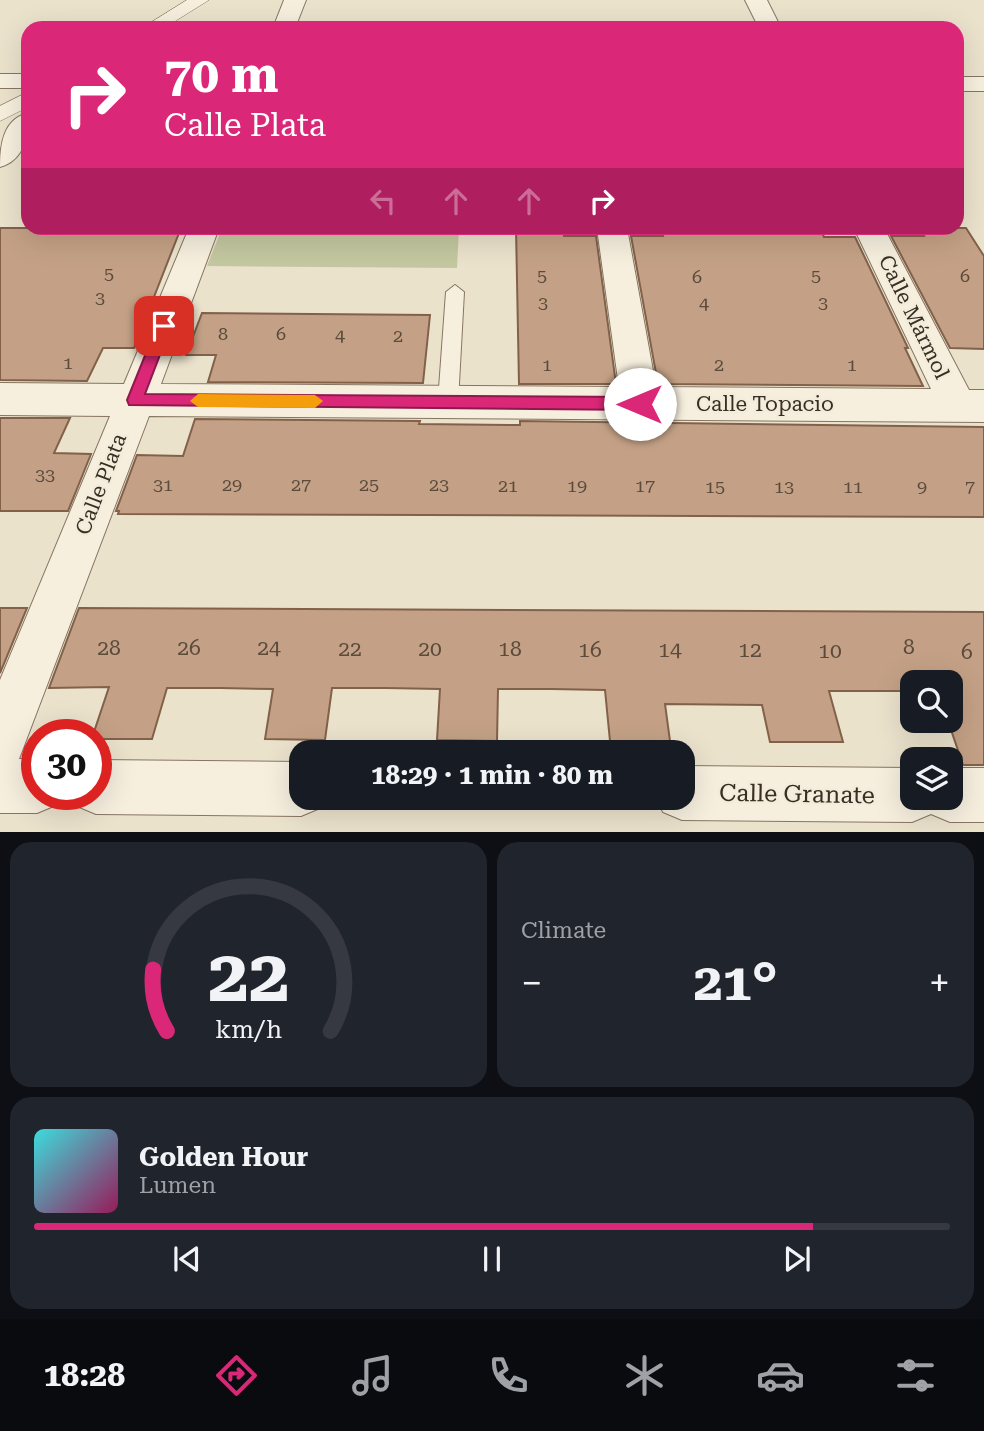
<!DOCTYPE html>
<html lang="en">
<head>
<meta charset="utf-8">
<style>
	:root { --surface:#171b24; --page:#20242c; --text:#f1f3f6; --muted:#9ea1a6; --line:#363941; --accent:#db2777 }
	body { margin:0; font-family:"Roboto Serif",serif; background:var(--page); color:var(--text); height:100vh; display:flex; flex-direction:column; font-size:26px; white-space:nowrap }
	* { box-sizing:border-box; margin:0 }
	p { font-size:23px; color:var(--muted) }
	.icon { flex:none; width:38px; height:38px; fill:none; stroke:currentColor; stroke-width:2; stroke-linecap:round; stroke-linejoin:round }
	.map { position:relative; height:832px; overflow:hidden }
	.side { display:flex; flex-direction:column; gap:10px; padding:10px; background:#0d0f14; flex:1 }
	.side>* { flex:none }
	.banner { position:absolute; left:21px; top:21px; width:943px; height:214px; border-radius:21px; box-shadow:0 7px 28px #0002; background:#db2777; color:#fff; overflow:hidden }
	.buttons { position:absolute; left:900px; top:670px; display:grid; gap:14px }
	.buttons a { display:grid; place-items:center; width:63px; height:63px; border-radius:14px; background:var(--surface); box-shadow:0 7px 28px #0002; font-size:35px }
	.speed { position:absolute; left:21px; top:719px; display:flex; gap:14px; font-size:35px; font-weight:700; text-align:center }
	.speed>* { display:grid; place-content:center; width:91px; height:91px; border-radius:50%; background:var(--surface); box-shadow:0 7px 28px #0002; line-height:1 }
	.speed .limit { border:10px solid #d22; background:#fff; color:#111 }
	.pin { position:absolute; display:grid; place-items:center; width:60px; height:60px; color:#fff; margin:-30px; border-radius:14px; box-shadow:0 4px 10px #0006 }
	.me { position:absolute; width:77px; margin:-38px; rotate:270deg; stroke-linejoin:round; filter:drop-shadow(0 0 5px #0008) }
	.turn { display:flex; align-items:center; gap:24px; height:147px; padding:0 28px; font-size:32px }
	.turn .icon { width:91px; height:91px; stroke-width:2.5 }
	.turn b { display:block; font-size:49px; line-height:60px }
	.lanes { display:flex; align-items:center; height:66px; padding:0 28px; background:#0003; justify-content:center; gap:35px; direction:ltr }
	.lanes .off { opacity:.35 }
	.big { font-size:52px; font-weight:700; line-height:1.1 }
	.side .tile { flex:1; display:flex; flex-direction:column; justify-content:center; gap:10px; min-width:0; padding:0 24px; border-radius:21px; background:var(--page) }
	.side .dial { align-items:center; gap:0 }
	.dial svg { height:182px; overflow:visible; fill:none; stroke:var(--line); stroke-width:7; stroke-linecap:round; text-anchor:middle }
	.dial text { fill:var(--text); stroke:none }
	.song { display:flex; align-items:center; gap:21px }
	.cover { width:84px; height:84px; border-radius:10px; background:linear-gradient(135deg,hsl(180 70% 55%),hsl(330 70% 35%)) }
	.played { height:7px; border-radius:4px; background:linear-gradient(90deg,var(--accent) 85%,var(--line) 85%) }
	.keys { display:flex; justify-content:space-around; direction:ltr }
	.heat { display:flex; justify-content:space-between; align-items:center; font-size:38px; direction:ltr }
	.side .tiles { flex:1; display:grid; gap:10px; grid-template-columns:1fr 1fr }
	.tile:last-child { grid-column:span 2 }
	.trip { position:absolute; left:289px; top:740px; width:406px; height:70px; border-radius:21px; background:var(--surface); box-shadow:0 7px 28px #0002; font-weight:700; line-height:70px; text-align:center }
	.menu { display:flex; height:112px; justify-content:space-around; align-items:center; background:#090b0e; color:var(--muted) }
	.menu .icon { width:49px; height:49px }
	.menu .selected { color:var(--accent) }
	.menu b { font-size:32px; color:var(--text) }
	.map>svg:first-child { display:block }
</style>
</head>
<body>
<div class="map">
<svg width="984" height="833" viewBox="0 0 984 833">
	<rect width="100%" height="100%" fill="#ebe2cc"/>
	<path fill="#c3c8a0" d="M222,228H459L457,268L207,266Z"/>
	<g fill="#c4a186" stroke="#82614a" stroke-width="2">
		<path d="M0,228H158L155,233H179L134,348H103L87,381L0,380Z"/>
		<path d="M516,228H563L564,236H596L616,384H519Z"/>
		<path d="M661,228H820L824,237H855L908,348H905L923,386L658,384L631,236H663Z"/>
		<path d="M919,228H966L984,256V349L950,348L891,236H924Z"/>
		<path d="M202,313L430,315L423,383L208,382L216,355H186Z"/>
		<path d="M0,418H70L54,453L91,454L68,511H0Z"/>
		<path d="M195,419L420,421L419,424L520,425V421L984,427V517L118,514L119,511H116L137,455L183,456Z"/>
		<path d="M0,608H27L0,673Z"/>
		<path d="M79,608L984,612V765H963L948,721H950V682H912V691H829L843,742H770L762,705L665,704L670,741H610L605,690L551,689H498L497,741L437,740L440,689L386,688H332L325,740L265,739L273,689L220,688H167L152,739H96V735H93L109,687L49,688Z"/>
	</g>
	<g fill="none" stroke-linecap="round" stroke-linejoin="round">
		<g stroke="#867561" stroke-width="2">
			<path id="service" d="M455,285L464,292L458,402L455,408L448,411L441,408L438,402L446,292Z"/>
		</g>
		<g stroke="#867561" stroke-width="1">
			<g id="pedestrian">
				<path d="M187,0H209L164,28H142Z"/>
				<path d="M28,92V107L0,121V106Z"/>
			</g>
		</g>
		<g stroke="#867561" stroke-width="2">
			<g id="minor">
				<path d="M284,0H306L295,28H273Z"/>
				<path d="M745,0H767L781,28H759Z"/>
				<rect x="0" y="74" width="28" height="14"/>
				<rect x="957" y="77" width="27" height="14"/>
				<path d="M28,113C28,135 25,160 0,167C0,145 3,119 28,113Z"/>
				<path d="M189,228H219L161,384L619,387L597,228H627L656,387L931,389L854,228H884L969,390H984V422L149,416L19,759H37V794H60L56,805L37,813H0V680L110,416L0,415V383L124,384Z"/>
				<path d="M96,760L301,762V798H324L320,808L301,816L96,814L77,806L72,794H96Z"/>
				<path d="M682,766L912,768V798H950V768H984V822H950L931,814L912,822L682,820L663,812L657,798H682Z"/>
			</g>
		</g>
		<use href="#service" fill="#f6efde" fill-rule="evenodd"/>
		<use href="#pedestrian" fill="#f6efde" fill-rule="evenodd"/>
		<use href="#minor" fill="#f6efde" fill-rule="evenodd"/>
	</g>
	<path fill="#db2777" stroke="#8e194d" stroke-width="2" d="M164,321L171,326L145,394L640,397L648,404L640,410L129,405L127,400L157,326Z"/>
	<path fill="#f59e0b" d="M198,394L315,395L323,401L315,408L198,407L190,401Z"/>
	<g text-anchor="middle" stroke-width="5" stroke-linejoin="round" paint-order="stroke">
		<g font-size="18" fill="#5b4b3c">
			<text x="109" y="280">5</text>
			<text x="542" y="282">5</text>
			<text x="816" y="282">5</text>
			<text x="965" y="282">6</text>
			<text x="697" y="283">6</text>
			<text x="100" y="304">3</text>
			<text x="543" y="309">3</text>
			<text x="704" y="309">4</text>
			<text x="823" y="309">3</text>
			<text x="223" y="340">8</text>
			<text x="281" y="340">6</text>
			<text x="340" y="341">4</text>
			<text x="398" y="342">2</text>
			<text x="68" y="369">1</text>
			<text x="547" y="371">1</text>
			<text x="719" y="371">2</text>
			<text x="852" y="371">1</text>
			<text x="45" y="481">33</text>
			<text x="163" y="491">31</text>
			<text x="232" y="491">29</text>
			<text x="301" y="491">27</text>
			<text x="369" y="491">25</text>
			<text x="439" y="491">23</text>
			<text x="508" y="492">21</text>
			<text x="577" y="492">19</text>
			<text x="645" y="492">17</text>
			<text x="715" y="493">15</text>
			<text x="784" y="493">13</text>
			<text x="853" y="493">11</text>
			<text x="922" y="493">9</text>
			<text x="970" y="493">7</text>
		</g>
		<g font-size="21" fill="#382e23" stroke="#f3ecdb">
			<text transform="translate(914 317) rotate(64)" y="7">Calle Mármol</text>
			<text x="765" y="411">Calle Topacio</text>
			<text transform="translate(101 484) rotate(-69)" y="7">Calle Plata</text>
		</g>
		<g font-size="21" fill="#5b4b3c">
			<text x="909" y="654">8</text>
			<text x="109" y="655">28</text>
			<text x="189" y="655">26</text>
			<text x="269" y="655">24</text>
			<text x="350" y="656">22</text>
			<text x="430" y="656">20</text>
			<text x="510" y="656">18</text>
			<text x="590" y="657">16</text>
			<text x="670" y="657">14</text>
			<text x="750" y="657">12</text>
			<text x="830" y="658">10</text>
			<text x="967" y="659">6</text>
		</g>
		<g font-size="24" fill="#382e23" stroke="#f3ecdb">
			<text transform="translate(797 794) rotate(1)" y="8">Calle Granate</text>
		</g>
	</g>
</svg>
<div class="buttons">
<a><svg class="icon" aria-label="search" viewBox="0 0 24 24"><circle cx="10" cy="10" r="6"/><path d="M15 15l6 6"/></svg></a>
<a><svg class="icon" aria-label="layers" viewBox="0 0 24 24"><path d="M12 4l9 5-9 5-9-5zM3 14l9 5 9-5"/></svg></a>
</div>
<div class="speed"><div class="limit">30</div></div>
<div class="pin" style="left:164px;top:326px;background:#d93025"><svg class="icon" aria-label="arrive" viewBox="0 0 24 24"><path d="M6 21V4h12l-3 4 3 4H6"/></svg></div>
<svg class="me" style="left:640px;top:404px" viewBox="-20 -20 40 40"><circle r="19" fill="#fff"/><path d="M0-13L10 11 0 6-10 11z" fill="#db2777"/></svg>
<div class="trip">18:29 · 1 min · 80 m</div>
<div class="banner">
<div class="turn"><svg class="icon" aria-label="right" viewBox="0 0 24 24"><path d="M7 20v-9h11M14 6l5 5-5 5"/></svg><div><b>70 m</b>Calle Plata</div></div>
<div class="lanes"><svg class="icon off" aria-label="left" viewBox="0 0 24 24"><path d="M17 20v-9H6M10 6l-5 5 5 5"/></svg><svg class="icon off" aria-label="ahead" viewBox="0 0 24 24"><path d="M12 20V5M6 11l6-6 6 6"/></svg><svg class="icon off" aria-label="ahead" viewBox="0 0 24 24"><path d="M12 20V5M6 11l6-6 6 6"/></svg><svg class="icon" aria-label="right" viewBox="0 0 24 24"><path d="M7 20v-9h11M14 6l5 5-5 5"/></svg></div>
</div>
</div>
<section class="side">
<div class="tiles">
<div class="tile dial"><svg viewBox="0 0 100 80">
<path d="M14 69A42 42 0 1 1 86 69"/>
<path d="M14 69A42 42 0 0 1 8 42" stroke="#db2777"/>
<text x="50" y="56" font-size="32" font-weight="700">22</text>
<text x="50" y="72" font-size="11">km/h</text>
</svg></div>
<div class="tile"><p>Climate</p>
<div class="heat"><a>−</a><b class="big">21°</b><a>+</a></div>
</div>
<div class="tile">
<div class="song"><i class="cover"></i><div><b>Golden Hour</b><p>Lumen</p></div></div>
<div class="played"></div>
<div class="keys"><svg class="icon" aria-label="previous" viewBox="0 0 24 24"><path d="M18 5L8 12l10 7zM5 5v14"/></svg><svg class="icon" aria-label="pause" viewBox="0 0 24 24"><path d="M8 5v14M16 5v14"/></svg><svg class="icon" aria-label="next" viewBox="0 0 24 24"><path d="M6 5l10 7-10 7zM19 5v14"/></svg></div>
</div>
</div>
</section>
<nav class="menu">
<b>18:28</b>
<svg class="icon selected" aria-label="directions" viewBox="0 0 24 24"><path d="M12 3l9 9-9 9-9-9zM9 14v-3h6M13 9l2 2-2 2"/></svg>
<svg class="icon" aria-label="music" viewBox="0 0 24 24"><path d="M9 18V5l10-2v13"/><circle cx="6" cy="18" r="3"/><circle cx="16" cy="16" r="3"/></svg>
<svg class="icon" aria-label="phone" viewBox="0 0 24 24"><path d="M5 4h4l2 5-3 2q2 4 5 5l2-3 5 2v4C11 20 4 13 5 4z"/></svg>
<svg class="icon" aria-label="climate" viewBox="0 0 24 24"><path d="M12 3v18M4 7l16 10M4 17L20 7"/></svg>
<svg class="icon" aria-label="car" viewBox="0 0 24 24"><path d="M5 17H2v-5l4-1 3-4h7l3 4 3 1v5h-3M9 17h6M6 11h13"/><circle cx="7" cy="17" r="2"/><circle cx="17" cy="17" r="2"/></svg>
<svg class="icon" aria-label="filters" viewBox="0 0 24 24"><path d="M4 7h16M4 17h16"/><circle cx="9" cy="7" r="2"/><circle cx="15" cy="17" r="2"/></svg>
</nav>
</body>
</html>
